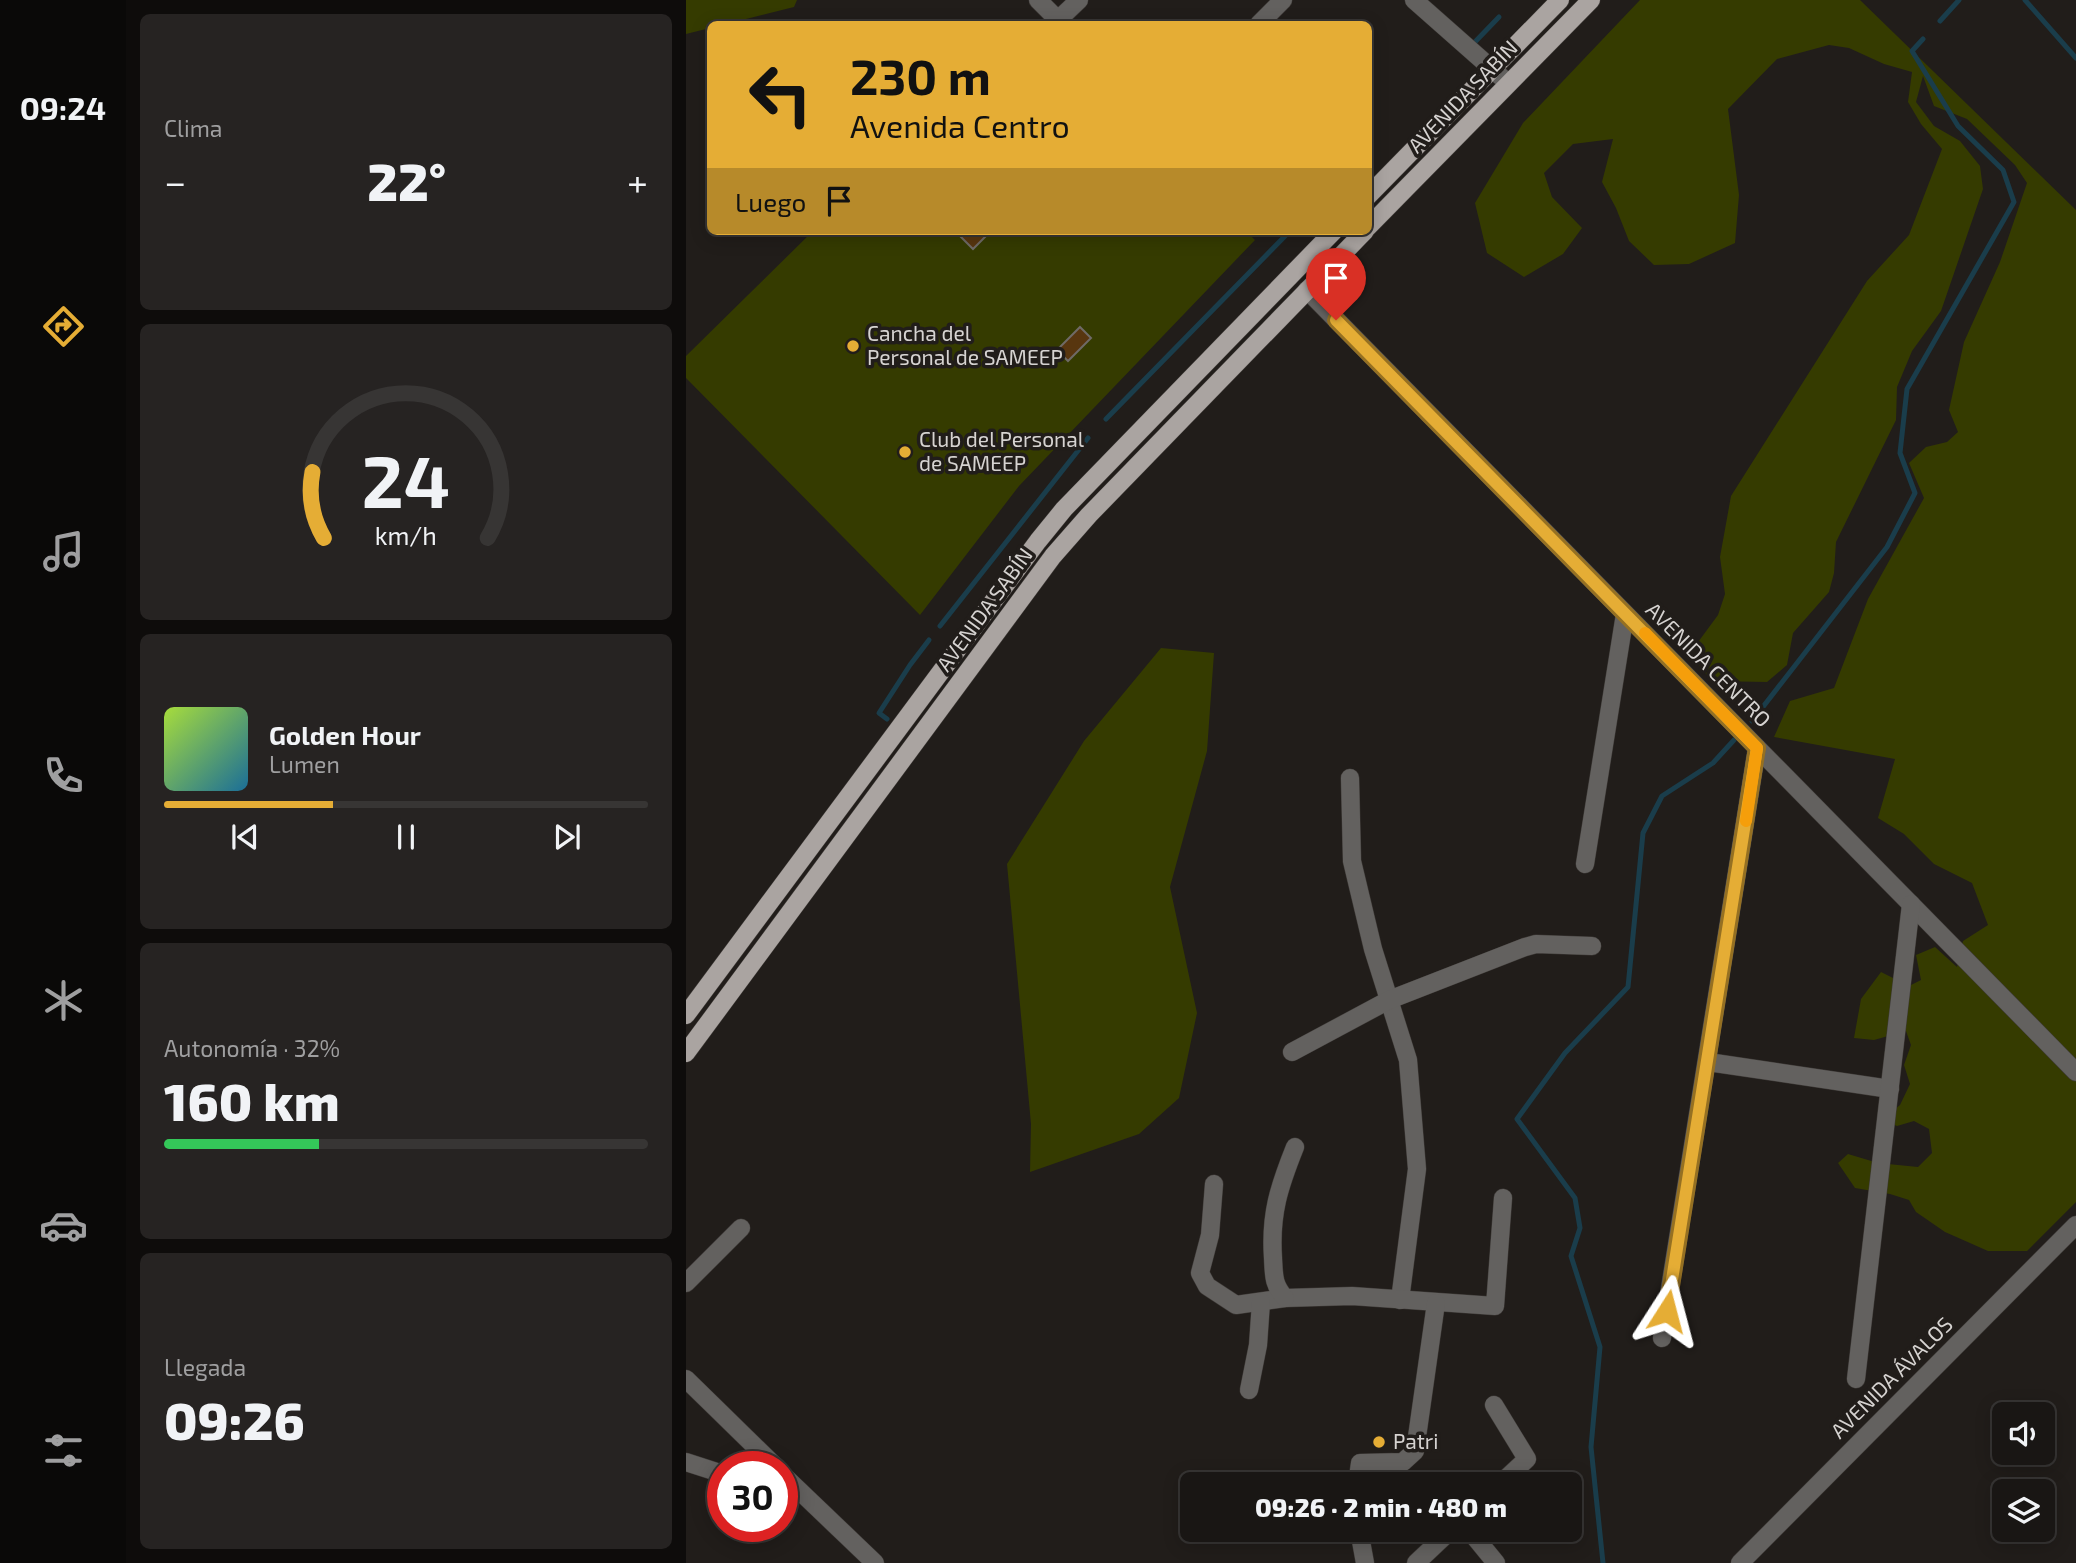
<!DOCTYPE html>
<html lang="es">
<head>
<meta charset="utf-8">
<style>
	:root { --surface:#191614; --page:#262322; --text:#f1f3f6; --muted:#9f9fa0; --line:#373534; --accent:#e5ad35 }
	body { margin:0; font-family:"Exo 2",sans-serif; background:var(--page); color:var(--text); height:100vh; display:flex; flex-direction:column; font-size:26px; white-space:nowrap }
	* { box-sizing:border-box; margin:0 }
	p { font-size:23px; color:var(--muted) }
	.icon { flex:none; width:38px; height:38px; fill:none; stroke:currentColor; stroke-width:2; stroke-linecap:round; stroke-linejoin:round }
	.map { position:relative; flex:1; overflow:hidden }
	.side { display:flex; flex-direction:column; gap:14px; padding:14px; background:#0e0c0b; width:560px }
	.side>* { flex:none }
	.banner { position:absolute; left:21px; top:21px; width:665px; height:214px; border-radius:10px; box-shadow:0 4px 18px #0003,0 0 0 2px var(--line); background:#e5ad35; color:#111; overflow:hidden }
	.controls { position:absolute; left:1306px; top:1402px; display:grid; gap:14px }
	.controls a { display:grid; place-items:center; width:63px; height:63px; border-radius:10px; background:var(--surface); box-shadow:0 4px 18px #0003,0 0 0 2px var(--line); font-size:35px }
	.speed { position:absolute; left:21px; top:1451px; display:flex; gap:14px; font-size:35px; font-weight:700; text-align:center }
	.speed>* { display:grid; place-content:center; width:91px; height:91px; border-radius:50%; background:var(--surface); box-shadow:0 4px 18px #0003,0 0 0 2px var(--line); line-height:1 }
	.speed .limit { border:10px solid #d22; background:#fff; color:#111 }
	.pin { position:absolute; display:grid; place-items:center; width:60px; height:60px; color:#fff; margin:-72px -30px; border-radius:50% 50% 50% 0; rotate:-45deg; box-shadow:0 0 7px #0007 }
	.pin .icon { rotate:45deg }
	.me { position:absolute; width:77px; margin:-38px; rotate:9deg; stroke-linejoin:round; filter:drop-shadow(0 0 5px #0008) }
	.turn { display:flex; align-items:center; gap:24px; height:147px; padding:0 28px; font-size:32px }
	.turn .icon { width:91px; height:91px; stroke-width:2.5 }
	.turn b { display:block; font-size:49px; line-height:60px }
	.then { display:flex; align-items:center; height:66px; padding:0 28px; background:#0003; gap:14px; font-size:26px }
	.big { font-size:52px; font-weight:800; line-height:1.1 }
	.side .card { flex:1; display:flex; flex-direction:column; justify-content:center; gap:10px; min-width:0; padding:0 24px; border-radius:10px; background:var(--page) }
	.side .dial { align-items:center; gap:0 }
	.dial svg { height:182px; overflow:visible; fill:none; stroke:var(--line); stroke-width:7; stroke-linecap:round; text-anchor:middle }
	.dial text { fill:var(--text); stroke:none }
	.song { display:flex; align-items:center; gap:21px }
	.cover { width:84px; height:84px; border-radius:10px; background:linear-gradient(135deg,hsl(80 70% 55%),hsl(200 70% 35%)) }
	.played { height:7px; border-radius:4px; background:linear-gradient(90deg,var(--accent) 35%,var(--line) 35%) }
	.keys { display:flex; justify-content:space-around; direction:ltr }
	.heat { display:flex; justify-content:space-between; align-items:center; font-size:38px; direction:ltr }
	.charge { height:10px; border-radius:5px; background:linear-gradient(90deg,#34c759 32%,var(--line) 0) }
	.trip { position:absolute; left:494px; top:1472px; width:402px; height:70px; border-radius:10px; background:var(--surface); box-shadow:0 4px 18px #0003,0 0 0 2px var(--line); font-weight:800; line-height:70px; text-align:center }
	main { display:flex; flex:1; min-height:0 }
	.tabs { display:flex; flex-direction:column; width:126px; justify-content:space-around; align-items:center; background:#0a0908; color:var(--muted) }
	.tabs .icon { width:49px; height:49px }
	.tabs .current { color:var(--accent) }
	.tabs b { font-size:32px; color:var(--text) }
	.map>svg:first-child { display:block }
</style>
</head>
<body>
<main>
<nav class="tabs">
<b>09:24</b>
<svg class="icon current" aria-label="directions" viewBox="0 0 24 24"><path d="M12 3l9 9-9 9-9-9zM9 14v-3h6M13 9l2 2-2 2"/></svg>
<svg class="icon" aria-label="music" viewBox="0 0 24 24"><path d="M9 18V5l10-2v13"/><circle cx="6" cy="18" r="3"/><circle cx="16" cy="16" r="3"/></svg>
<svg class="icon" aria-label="phone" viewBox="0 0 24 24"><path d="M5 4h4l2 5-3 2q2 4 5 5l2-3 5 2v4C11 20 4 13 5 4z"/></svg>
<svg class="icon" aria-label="climate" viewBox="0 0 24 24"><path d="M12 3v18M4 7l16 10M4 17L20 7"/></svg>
<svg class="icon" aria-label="car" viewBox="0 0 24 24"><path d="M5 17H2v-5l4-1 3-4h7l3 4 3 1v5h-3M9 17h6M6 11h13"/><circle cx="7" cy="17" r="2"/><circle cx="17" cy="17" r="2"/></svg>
<svg class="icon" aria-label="filters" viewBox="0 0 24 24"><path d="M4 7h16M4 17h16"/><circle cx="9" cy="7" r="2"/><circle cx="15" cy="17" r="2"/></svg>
</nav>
<section class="side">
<div class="card"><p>Clima</p>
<div class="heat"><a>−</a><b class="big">22°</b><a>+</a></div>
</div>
<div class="card dial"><svg viewBox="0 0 100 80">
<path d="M14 69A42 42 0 1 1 86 69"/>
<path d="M14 69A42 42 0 0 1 9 40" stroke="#e5ad35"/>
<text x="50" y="56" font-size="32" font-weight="700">24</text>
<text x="50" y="72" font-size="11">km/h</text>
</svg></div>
<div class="card">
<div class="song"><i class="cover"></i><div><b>Golden Hour</b><p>Lumen</p></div></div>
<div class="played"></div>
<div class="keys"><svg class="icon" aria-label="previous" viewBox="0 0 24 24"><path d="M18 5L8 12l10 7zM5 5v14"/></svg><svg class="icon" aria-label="pause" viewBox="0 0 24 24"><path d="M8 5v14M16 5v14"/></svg><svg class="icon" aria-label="next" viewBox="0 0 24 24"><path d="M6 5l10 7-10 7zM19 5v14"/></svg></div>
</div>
<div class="card"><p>Autonomía · 32%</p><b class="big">160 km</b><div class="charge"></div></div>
<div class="card"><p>Llegada</p><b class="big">09:26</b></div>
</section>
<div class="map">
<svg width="1390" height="1563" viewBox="0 0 1390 1563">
	<rect width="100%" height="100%" fill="#211d1a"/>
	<g fill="#353b00">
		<path d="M0,0H111L108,7L40,24H24V28L0,34Z"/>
		<path d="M954,0H1174L1390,210V1202L1341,1251H1302L1259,1232L1230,1212L1223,1200L1204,1194L1169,1188L1152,1163L1162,1154L1192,1163L1232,1167L1246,1153L1243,1129L1228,1121L1211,1126L1196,1120L1214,1105L1224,1084L1218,1065L1225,1045L1220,1031L1188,1040L1168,1038L1175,999L1195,972L1223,986L1235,980L1230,955L1249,947L1271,967L1277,941L1302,925L1286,883L1248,864L1218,834L1192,818L1209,759L1088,737L1104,701L1148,688L1182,599L1238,498L1223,463L1240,447L1261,442L1272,432L1263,410L1278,342L1314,262L1341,183L1329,165L1281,119L1248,106L1237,76L1230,102L1248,126L1274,141L1294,166L1297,189L1255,311L1226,351L1211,387L1210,420L1150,542L1148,573L1143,592L1107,633L1101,665L1081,682L1025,681L1004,653L1032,615L1039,594L1034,557L1045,496L1181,281L1223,235L1256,149L1235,124L1222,102L1226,72L1198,64L1163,48L1143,45L1091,59L1042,109L1053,195L1049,243L1003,264L968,265L943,241L930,208L916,182L927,139L887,144L858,173L866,197L896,228L877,254L838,277L801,253L789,203L837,123Z"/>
		<path d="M127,231H560L569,240L333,486L234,615L0,378V356Z"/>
		<path d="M475,648L528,653L521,751L484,887L511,1013L493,1098L453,1134L344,1172L345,1124L321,864L398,741Z"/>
	</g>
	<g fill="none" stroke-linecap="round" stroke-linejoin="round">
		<g stroke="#1a3d4b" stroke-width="5">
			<path d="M1339,0L1390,58"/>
			<path d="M1254,21L1273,0"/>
			<path d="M786,45L813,17"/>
			<path d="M420,419L604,231"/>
			<path d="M254,626L402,438"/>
			<path d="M201,719L193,713L224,665L243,640"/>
			<path d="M1066,721L1201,547L1229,493L1214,453L1221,389L1328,202L1317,170L1272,126L1226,51L1237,39"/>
			<path d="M917,1563L905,1447L914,1347L885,1256L894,1228L889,1198L831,1119L879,1053L942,987L957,833L976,796L1027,763L1048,740"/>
		</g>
	</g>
	<g fill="#58360f" stroke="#6f6a66" stroke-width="2">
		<path d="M269,231H305L287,249Z"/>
		<path d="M394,327L405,338L382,361L371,350Z"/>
	</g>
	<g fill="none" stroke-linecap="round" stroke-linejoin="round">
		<g stroke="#3e3a37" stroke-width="19">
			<g id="minor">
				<path d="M352,0L376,24"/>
				<path d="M728,0L822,83"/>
				<path d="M372,20L393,0"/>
				<path d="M573,24L597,0"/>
				<path d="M621,290L1390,1072"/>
				<path d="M664,778L666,861L687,949L722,1060L731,1169L714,1300"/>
				<path d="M899,864L939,614"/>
				<path d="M606,1052L703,1000L839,947L850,944L906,946"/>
				<path d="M1022,1062L1204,1089"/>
				<path d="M528,1184L524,1235L514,1273L521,1286L550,1305L599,1298L666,1296L809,1306L817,1198"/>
				<path d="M0,1283L55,1228"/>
				<path d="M599,1298C587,1284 588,1276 587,1258C584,1214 593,1187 609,1147"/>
				<path d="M976,1338L1071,748"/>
				<path d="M0,1379L89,1466"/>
				<path d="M1170,1379L1225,904"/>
				<path d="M563,1390L572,1345L575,1302"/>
				<path d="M808,1405L841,1459L814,1484"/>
				<path d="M0,1462L37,1474"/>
				<path d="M96,1474L189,1563"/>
				<path d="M671,1484L674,1463L717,1462L729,1451L750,1303"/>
				<path d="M673,1530L679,1563"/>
				<path d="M783,1530L810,1563"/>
				<path d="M730,1563L765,1530"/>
				<path d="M1054,1563L1390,1225"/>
			</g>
		</g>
		<g stroke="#3e3a37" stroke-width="19">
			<g id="major">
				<path d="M682,196L874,0"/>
				<path d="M682,227L905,0"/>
				<path d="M0,1015L352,541L378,509L648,231"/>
				<path d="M0,1053L367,556L403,515L679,231"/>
			</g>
		</g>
		<use href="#minor" stroke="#63615f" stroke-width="18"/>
		<use href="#major" stroke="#aaa4a1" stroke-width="18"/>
	</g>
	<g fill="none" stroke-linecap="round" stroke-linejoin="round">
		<g stroke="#957022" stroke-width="18">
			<path id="route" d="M650,320L1071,748L981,1311"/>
		</g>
		<use href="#route" stroke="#e5ad35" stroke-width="12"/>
		<path stroke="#f59e0b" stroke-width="12" d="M959,633L1071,748L1060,821"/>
	</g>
	<g fill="#e5ad35" stroke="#211d1a" stroke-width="2.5">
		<circle cx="167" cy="346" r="7"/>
		<circle cx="219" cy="452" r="7"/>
		<circle cx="693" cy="1442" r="7"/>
	</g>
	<g text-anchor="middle" stroke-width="7" stroke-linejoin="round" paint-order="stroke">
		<g font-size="21" fill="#d6d3d1" stroke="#211d1a">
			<text transform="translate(777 97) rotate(-46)" y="7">AVENIDA SABÍN</text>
			<text transform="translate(299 610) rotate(-54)" y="7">AVENIDA SABÍN</text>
			<text transform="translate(1022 665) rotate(45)" y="7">AVENIDA CENTRO</text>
			<text transform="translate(1206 1378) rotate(-45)" y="7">AVENIDA ÁVALOS</text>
		</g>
		<g font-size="21" fill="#d6d3d1" stroke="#211d1a" text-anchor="start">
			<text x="181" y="341">Cancha del<tspan x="181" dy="24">Personal de SAMEEP</tspan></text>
			<text x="233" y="447">Club del Personal<tspan x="233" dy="24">de SAMEEP</tspan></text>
			<text x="707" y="1449">Patri</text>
		</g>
	</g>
</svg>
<div class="controls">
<a><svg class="icon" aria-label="sound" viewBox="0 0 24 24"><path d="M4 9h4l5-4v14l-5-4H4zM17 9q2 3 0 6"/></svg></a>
<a><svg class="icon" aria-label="layers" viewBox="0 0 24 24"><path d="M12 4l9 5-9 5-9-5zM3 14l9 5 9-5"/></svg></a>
</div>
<div class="speed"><div class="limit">30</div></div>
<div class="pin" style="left:650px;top:320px;background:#d93025"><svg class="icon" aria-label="arrive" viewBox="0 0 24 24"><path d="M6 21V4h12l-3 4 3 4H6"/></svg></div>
<svg class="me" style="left:981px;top:1311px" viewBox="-20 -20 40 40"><path d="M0-17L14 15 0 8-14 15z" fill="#e5ad35" stroke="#fff" stroke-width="4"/></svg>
<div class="trip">09:26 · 2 min · 480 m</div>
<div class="banner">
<div class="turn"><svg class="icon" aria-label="left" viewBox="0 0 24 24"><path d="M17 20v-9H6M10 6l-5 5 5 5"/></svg><div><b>230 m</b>Avenida Centro</div></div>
<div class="then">Luego<svg class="icon" aria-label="arrive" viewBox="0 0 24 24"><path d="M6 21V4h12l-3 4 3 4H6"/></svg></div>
</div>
</div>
</main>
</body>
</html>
